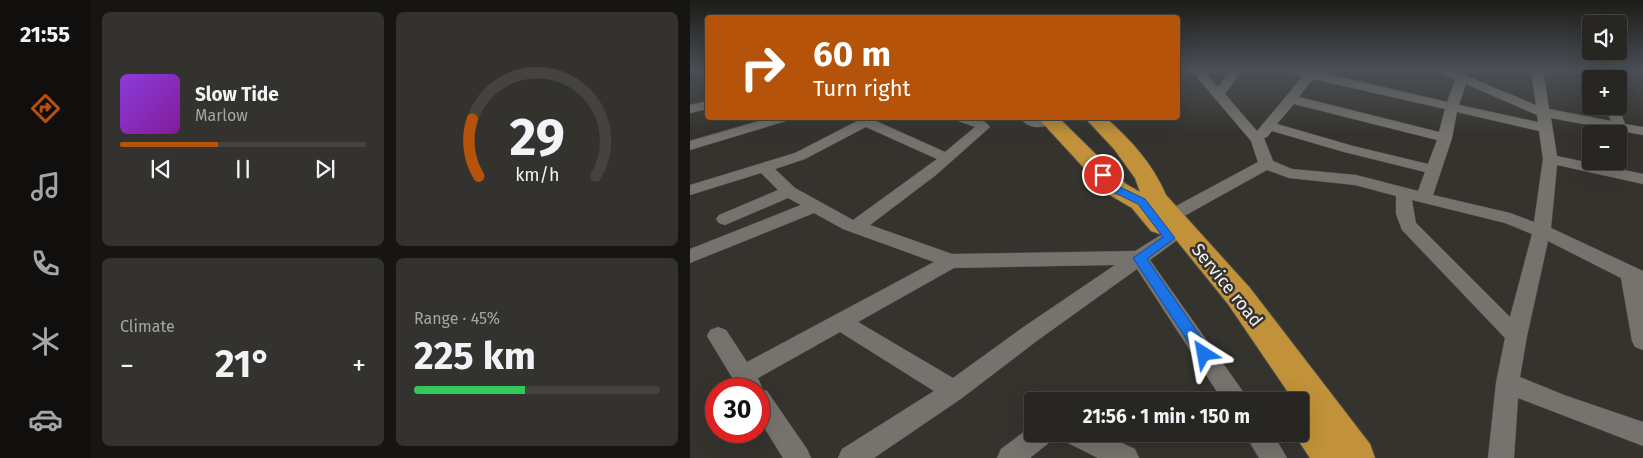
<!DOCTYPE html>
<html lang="en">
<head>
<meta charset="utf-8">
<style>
	:root { --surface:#282622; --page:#34322f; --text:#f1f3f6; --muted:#a5a5a5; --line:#444340; --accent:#b45309 }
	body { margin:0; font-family:"Fira Sans",sans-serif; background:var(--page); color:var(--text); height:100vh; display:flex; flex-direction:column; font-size:19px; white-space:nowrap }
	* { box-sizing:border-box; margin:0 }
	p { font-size:16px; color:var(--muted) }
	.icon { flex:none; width:28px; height:28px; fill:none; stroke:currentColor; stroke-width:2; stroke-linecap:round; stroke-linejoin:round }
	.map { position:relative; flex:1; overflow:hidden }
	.sheet { display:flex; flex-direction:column; gap:12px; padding:12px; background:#161513; width:600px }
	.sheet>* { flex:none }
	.top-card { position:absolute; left:15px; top:15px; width:475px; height:105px; border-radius:5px; box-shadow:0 5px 20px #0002,0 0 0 1px var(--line); background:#b45309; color:#fff; overflow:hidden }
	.controls { position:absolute; left:892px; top:15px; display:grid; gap:10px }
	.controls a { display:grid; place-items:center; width:45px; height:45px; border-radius:5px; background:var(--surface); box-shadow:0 5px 20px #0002,0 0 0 1px var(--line); font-size:25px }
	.speed { position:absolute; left:15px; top:378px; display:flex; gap:10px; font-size:25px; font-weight:700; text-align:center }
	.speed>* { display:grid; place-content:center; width:65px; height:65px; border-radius:50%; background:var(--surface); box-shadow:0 5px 20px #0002,0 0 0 1px var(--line); line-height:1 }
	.speed .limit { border:8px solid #d22; background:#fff; color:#111 }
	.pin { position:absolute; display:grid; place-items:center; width:42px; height:42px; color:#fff; margin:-21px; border:2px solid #fff; border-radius:50%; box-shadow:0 1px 5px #0007 }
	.me { position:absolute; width:55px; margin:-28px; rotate:326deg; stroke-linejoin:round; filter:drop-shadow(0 0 4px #0008) }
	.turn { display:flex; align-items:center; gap:18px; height:105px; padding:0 25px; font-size:22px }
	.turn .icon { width:65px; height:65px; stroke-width:2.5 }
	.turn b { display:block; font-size:35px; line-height:42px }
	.big { font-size:38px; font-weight:700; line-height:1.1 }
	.sheet .widget { flex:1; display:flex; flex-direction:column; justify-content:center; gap:8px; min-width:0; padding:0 18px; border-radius:8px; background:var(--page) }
	.sheet .dial { align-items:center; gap:0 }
	.dial svg { height:130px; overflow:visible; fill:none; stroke:var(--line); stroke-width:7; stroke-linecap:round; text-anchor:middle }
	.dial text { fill:var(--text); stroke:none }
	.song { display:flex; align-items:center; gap:15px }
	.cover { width:60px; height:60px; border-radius:8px; background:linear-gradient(135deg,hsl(270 70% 55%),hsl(290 70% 35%)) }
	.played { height:5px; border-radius:2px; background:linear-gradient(90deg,var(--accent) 40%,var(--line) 40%) }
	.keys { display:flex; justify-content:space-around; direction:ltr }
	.heat { display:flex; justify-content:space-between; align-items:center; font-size:28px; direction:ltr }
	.charge { height:8px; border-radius:4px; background:linear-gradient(90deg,#34c759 45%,var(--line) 0) }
	.sheet .tiles { flex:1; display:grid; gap:12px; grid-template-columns:repeat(2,1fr) }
	.trip { position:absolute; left:334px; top:392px; width:285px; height:50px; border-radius:5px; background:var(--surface); box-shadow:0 5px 20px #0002,0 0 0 1px var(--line); font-weight:700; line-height:50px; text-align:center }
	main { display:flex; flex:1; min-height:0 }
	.tab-bar { display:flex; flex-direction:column; width:90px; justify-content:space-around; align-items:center; background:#100f0e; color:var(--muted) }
	.tab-bar .icon { width:35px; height:35px }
	.tab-bar .selected { color:var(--accent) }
	.tab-bar b { font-size:22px; color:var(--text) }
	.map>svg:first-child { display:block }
</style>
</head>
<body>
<main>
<nav class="tab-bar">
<b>21:55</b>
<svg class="icon selected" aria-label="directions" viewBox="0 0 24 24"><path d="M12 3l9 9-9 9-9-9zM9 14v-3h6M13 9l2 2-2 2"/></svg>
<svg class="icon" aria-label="music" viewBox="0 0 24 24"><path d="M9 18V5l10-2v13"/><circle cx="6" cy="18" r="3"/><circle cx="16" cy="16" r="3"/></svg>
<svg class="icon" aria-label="phone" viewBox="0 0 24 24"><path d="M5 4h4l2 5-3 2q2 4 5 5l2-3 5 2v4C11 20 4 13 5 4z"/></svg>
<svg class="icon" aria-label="climate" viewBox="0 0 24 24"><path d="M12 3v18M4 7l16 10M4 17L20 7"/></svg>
<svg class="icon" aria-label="car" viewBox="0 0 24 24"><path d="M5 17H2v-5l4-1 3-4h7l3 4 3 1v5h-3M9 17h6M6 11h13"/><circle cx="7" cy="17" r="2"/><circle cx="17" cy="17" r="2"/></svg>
</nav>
<section class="sheet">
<div class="tiles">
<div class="widget">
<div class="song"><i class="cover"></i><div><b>Slow Tide</b><p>Marlow</p></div></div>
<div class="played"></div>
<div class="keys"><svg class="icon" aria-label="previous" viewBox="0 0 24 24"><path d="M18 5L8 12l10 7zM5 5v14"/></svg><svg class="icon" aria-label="pause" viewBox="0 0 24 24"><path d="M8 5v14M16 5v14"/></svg><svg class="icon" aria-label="next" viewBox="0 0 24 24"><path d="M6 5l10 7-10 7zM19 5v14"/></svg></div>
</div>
<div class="widget dial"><svg viewBox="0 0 100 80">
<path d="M14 69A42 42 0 1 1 86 69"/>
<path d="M14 69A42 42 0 0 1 10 34" stroke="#b45309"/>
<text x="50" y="56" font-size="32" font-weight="700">29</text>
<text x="50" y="72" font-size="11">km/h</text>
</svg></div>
<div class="widget"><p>Climate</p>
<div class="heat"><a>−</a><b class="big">21°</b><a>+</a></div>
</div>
<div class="widget"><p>Range · 45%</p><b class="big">225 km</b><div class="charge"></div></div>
</div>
</section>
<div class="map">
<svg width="953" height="458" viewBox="0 0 953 458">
	<rect width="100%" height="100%" fill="#35332e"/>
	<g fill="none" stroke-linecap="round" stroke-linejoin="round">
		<g stroke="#514e4a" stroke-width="1">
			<g id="minor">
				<path d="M501,70H513L528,87L540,70H552L535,94L567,131L613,76L596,72L594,70H621L757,102L765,80L747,70H762L846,105L841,70H853L859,109L921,121L915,106H928L935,124L953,127V135L861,118L867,156L953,174V184L867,165L861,228L953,271V350L945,347L942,341L931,278L858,241L837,336L830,377L874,395L953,422V446L828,398L824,458H798L806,383L815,338L712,230L706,214V196L665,185L599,178L577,170L487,220L481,222L475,220L472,216L475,212L568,162L561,141ZM623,79L755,109L749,132L609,97ZM776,84L847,115L848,122L769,105ZM604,104L747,140L738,164L663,146L587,124ZM767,112L849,131L853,159L844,222L820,213L743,195L762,138ZM582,131L654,152L735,172L728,191L666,175L602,169L583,161L574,138L577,137ZM722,200L815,223L842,234L820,317L726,223Z"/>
				<path d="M901,70H913L917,79H905Z"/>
				<path d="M18,101V109L0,113V105Z"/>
				<path d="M79,118H98L96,121L0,150V141Z"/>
				<path d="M173,118H188L186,121L255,152L285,127L268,121L267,118C279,118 292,116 300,127L246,175L180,225L262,254L445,251L474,233L480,231L486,233L489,237L486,241L460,260L554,393L558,401H533L447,269L348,340L272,398L184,458H148L152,449L244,391L150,332L68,378L73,390L77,391L117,449L121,458H93L69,419V389H49L17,336L20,330L28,327L36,330L57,362L244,262L153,229L124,213L0,263V249L111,205L98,198L35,225L29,223L26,219L29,215L88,190L71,173L0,195V185L105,153ZM176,127L247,159L163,220L105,188L85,169L115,159ZM425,265L332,328L263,378L168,322L264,268Z"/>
				<path d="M330,118H345L348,119L363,118L368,121L366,124C352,127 340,131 330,118Z"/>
				<path d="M342,426V434H363L360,442L340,458H307L311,449Z"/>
				<path d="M372,434H412L445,449L449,458H408L376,442Z"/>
				<path d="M555,434H583L597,458H569Z"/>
			</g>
		</g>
		<g stroke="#514e4a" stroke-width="2">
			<path id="highway" d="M348,118H369L436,184L450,192L445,178L424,149L395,118H416C441,140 463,164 476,195L560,288L680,444L685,458H620L604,434H610V401H604L538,304L479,231L470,234L461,231L442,208L418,194Z"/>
		</g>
		<use href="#minor" fill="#76736e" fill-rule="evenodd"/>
		<use href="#highway" fill="#c19239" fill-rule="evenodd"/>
	</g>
	<linearGradient id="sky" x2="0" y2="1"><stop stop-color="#1d1c19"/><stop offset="0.52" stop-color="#4b5057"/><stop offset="1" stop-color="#4b5057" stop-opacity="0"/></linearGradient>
	<rect width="953" height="134" fill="url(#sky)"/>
	<path fill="#1a73e8" stroke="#114b97" d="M413,172L417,173L430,187L455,199L485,238L457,259L519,349L521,354L519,358L514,360L509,358L443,258L473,237L448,204L423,192L410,177V173Z"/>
	<g text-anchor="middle" stroke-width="5" stroke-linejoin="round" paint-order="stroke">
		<g font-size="18" fill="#f5f3f0" stroke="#35332e">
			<text transform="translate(537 285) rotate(51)" y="6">Service road</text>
		</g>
	</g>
</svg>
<div class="controls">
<a><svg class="icon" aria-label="sound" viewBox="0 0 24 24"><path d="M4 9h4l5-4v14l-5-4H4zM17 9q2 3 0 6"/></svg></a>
<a>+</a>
<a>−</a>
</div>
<div class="speed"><div class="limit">30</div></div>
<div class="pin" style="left:413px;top:175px;background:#d93025"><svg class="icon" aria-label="arrive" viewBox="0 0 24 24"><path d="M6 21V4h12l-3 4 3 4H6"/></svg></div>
<svg class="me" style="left:514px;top:354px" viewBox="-20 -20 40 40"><path d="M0-17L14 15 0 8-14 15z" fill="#1a73e8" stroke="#fff" stroke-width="4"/></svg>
<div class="trip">21:56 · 1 min · 150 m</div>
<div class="top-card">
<div class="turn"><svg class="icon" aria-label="right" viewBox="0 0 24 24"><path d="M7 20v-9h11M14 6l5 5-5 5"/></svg><div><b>60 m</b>Turn right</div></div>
</div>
</div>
</main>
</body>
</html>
